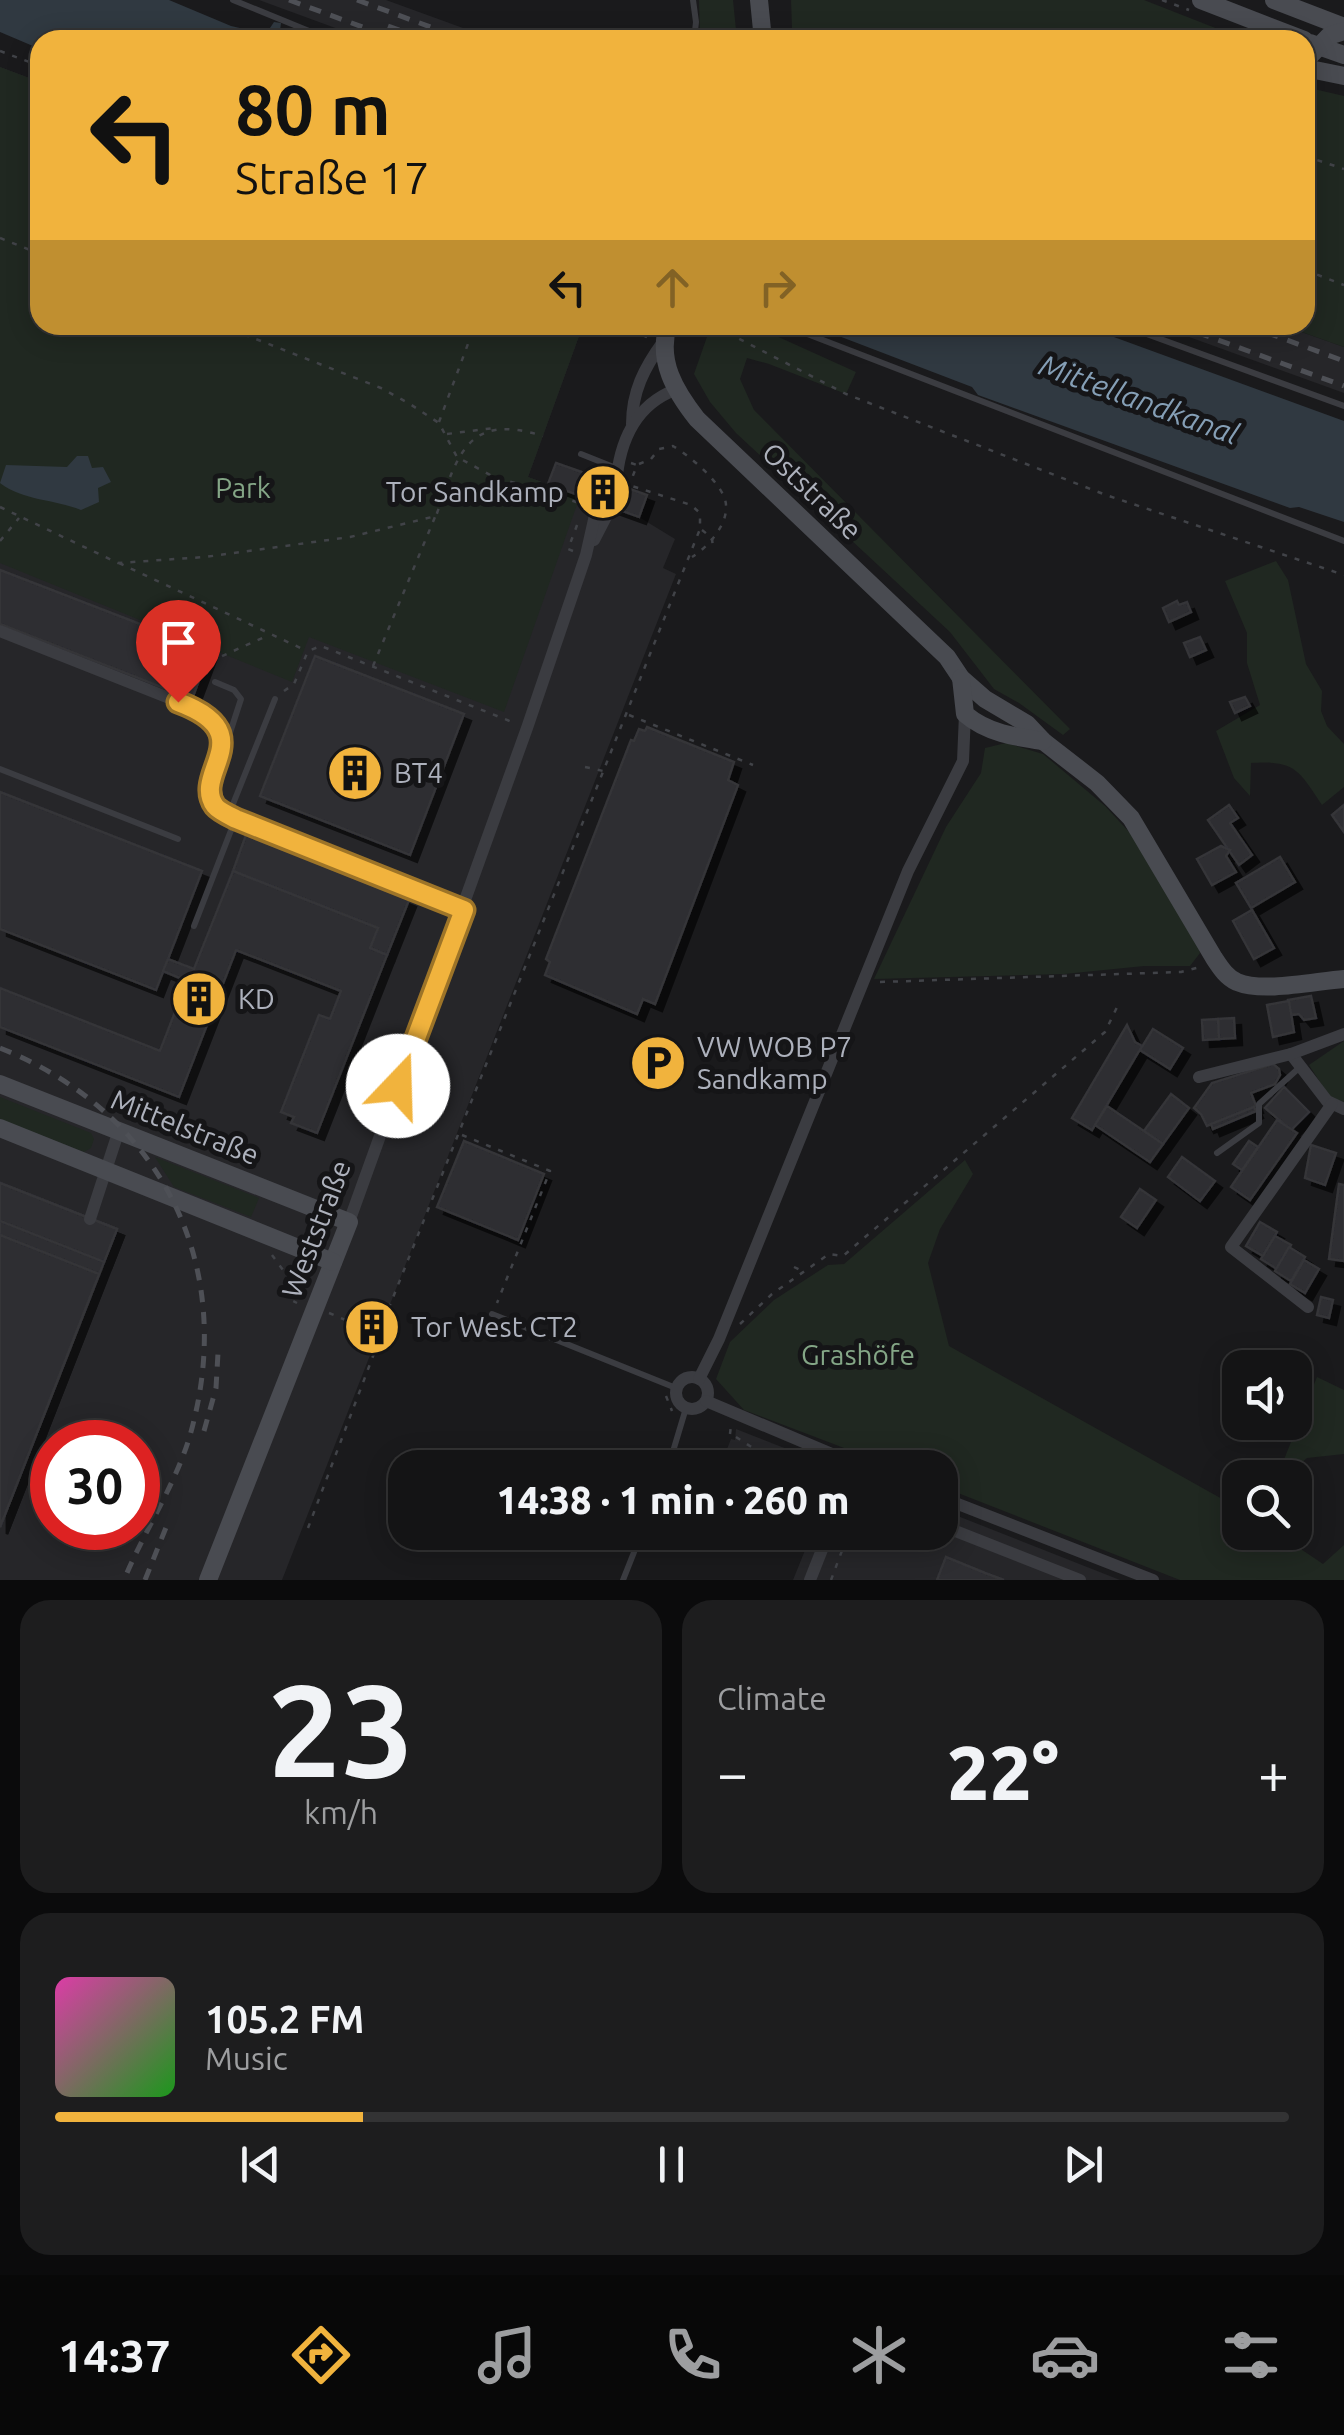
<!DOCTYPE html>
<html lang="en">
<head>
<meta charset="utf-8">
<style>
	:root { --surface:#141415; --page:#1d1d1e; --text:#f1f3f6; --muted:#9d9ea0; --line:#333334; --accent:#f1b33d }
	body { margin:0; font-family:Ubuntu,sans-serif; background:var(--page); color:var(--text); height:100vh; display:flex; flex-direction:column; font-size:38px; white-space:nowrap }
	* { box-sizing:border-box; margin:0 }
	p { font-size:32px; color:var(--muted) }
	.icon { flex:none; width:55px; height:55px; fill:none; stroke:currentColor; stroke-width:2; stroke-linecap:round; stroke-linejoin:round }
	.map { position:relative; height:1580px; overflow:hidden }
	.side { display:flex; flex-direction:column; gap:20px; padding:20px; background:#0b0b0c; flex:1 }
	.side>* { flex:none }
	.guide { position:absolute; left:30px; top:30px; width:1285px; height:305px; border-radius:30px; box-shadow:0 5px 25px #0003,0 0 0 2px var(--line); background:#f1b33d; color:#111; overflow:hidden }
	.buttons { position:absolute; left:1222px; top:1350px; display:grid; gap:20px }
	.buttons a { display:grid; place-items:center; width:90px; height:90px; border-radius:20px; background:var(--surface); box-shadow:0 5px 25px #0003,0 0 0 2px var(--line); font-size:50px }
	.speed { position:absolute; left:30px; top:1420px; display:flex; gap:20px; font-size:50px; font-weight:700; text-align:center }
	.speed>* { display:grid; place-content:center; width:130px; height:130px; border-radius:50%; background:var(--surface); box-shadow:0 5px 25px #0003,0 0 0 2px var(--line); line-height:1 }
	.speed .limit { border:15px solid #d22; background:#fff; color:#111 }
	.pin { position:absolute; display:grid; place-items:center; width:85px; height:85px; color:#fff; margin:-102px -42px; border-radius:50% 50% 50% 0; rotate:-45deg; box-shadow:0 0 10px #0007 }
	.pin .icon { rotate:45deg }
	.me { position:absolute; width:110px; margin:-55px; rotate:21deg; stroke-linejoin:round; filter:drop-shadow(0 0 8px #0008) }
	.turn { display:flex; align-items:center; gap:35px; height:210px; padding:0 40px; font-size:45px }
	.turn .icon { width:130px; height:130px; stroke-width:2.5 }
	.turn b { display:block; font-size:70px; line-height:85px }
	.lanes { display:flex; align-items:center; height:95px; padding:0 40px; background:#0003; justify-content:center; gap:50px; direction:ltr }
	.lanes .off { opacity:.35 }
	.big { font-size:75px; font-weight:800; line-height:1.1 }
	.side .card { flex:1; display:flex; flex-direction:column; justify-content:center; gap:15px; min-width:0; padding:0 35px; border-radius:30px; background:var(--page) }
	.side .dial { align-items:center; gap:0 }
	.dial b { font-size:130px; line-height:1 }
	.song { display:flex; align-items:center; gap:30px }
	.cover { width:120px; height:120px; border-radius:15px; background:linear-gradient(135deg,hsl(320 70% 55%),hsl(120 70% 35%)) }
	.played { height:10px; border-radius:5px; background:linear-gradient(90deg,var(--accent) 25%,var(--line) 25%) }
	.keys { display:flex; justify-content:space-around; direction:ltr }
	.heat { display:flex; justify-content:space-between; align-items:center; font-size:55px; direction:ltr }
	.side .tiles { flex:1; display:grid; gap:20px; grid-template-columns:1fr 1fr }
	.card:last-child { grid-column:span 2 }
	.trip { position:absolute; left:388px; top:1450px; width:570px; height:100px; border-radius:30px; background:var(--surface); box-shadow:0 5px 25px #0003,0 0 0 2px var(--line); font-weight:800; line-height:100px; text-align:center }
	.dock { display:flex; height:160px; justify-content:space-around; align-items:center; background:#080808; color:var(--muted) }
	.dock .icon { width:70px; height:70px }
	.dock .on { color:var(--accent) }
	.dock b { font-size:45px; color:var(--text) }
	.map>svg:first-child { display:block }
</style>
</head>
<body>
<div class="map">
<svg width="1344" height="1580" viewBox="0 0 1344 1580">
	<defs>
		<filter id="shadow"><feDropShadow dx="7" dy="7" stdDeviation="0" flood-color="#0009"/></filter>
	</defs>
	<rect width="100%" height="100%" fill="#1a1a1c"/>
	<g fill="#262629" fill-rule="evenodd">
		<path d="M259,0H386L496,40H368Z"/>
		<path d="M0,67L40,82V325H583L528,477L639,517L675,539L663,568L676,574L282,1580H0ZM52,1442H138V1528H52Z"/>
		<path d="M1156,325H1282L1344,347V393Z"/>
		<path d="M736,1429L833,1467H788L741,1448L736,1459L725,1454L731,1439L735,1440Z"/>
		<path d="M940,1509L1120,1580H793L812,1533L940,1532Z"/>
	</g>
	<g fill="#202821">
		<path d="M699,0H733L737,40H700Z"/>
		<path d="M791,0H1144L1246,40H1017L792,28Z"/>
		<path d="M0,67L40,82V325H583L528,477L580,496L504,712L309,637L292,682L0,563Z"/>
		<path d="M1305,87L1344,96V347L1282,325H1305Z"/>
		<path d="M716,325H752L856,372L846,394L769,364L747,358L740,379L754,410L1070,729L1063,735L1019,703L994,689L950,632L736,433L710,402L694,374L708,334Z"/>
		<path d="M1276,561L1288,580L1306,664L1322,691L1321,711L1327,726L1344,744V787L1322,805C1299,770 1295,760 1251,763L1250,796L1234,778L1216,731L1260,705L1247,663V633L1225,581Z"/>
		<path d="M1006,743L1043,754L1105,806L1130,833L1195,934L1200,953L1190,966H1144L1064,974L874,979L946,827L981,773L985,748Z"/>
		<path d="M1344,1041V1102L1331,1099L1309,1065Z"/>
		<path d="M0,1097L91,1133L94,1139L91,1148L84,1152L0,1119Z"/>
		<path d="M155,1157L259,1198L251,1217L174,1187Z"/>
		<path d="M965,1160L973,1174L940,1229L928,1263L949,1346L1240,1509V1532L1277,1533L1323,1564L1344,1545V1580H1180L940,1486V1468L894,1467L744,1410L716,1379L730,1342L774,1300L828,1265L844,1264Z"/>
		<path d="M1317,1377L1344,1390V1454L1307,1458L1295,1468L1283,1462Z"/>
	</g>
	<g fill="#303941">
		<path d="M0,0H169L231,26L266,34L274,22L281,23L279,38L282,40H40V49L0,32Z"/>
		<path d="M810,325H1081L1344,421V522L1299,507L1290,508L978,395L972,387Z"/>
		<path d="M77,456H88L92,468L103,467L111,482L98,488L99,502L81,510C54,499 24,501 0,483L6,465L67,467Z"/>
	</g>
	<g fill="#2d2d30" stroke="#343438" stroke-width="2.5" filter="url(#shadow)">
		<path d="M556,463L647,495L639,517L548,484Z"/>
		<path d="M0,570L210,651L192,699L0,624Z"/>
		<path d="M1177,601L1179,605L1187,602L1191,612L1169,622L1163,608Z"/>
		<path d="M1200,637L1206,650L1190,657L1184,643Z"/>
		<path d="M315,656L464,714L410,855L260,796Z"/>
		<path d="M1245,697L1250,706L1235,713L1230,702Z"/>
		<path d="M647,727L734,762L728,780L738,785L655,1004L643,999L637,1014L545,975L550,962L546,959L631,740L634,741L639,729L645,731Z"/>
		<path d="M0,792L202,871L156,990L0,929Z"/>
		<path d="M1229,805L1238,818L1230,823L1252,855L1239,865L1208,820Z"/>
		<path d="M1344,805V832L1332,815Z"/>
		<path d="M246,835L409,900L387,955L370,948L378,928L233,871Z"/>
		<path d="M1221,846L1230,850L1226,856L1236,872L1212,885L1197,859Z"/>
		<path d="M1280,857L1295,882L1251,908L1236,883Z"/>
		<path d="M233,871L378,928L370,948L387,955L317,1133L291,1123L294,1117L281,1112L319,1015L330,1019L341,991L236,950L179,1097L0,1027V988L160,1051L187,981L163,971L168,959L194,969Z"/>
		<path d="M1252,910L1274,948L1254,959L1233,921Z"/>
		<path d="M1311,996L1316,1018L1304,1020L1299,1014L1291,1015L1288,1000Z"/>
		<path d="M1289,1001L1294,1032L1273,1037L1267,1005Z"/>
		<path d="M1234,1018L1235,1038L1219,1039L1218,1019Z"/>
		<path d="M1218,1019L1219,1039L1203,1040L1202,1020Z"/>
		<path d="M1127,1025L1135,1042L1142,1046L1092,1130L1072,1118Z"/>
		<path d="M1153,1029L1183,1048L1170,1069L1140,1050Z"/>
		<path d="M1273,1064L1279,1069L1280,1075L1275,1084L1251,1093L1256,1106L1207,1126L1201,1114L1194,1108L1212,1083Z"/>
		<path d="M1284,1087L1309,1112L1291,1130L1265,1108Z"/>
		<path d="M1171,1094L1189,1108L1163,1144L1144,1131Z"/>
		<path d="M1107,1106L1163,1144L1150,1162L1095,1125Z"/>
		<path d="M1254,1107L1256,1111L1213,1129L1211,1124Z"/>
		<path d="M1277,1120L1297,1133L1250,1200L1231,1187Z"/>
		<path d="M464,1141L544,1174L518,1240L437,1207Z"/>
		<path d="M1249,1141L1258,1147L1242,1170L1233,1164Z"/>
		<path d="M1311,1145L1336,1153L1325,1185L1305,1178Z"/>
		<path d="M1182,1157L1215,1181L1200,1201L1168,1177Z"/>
		<path d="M0,1183L117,1229L0,1527Z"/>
		<path d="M0,1183L117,1229L104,1262L0,1221Z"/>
		<path d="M1339,1184L1344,1185V1261L1329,1259Z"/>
		<path d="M1140,1189L1156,1200L1137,1228L1121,1217Z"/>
		<path d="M1260,1222L1277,1232L1263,1256L1246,1246Z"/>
		<path d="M0,1235L99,1274L0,1527Z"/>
		<path d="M1275,1236L1291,1245L1277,1269L1261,1259Z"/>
		<path d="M1289,1247L1305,1257L1291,1281L1275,1271Z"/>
		<path d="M1304,1260L1319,1269L1305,1293L1290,1284Z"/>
		<path d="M1321,1297L1333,1300L1329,1318L1317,1315Z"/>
		<path d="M368,1314L384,1320L376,1340L361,1333Z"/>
		<path d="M946,1557L985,1573L1004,1580H937Z"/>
	</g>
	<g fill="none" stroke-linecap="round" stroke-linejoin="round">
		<g stroke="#37383c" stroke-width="12" stroke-dasharray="12 6" stroke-linecap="butt">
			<path d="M598,502L607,481"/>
			<path d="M610,509L617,495L616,485"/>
		</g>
		<g stroke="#414348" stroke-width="2.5" stroke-dasharray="5 8" stroke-linecap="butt">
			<path d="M1162,0L1189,10"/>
			<path d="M0,51L40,66"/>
			<path d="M1305,156L1344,169"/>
			<path d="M0,238L40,254"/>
			<path d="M1305,270L1344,285"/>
			<path d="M220,325L381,388L410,404L439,423L457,457L492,476L583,504"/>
			<path d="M619,325L647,337"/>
			<path d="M703,325L724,331L846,394L1106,495L1344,575"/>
			<path d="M439,422L475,325"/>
			<path d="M447,434L494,428"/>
			<path d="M631,463L637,465L631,481"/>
			<path d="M639,464L651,459L659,449L673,446C690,456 725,485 726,505C728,525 707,548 692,557"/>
			<path d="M0,507L118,563L205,557L350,537L436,516C458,455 466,412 543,436"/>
			<path d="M702,530L712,538L713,549"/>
			<path d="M0,541L19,518"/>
			<path d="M573,551L568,549L579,520"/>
			<path d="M119,563L307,651"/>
			<path d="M373,666L435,517"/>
			<path d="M206,674L211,661L269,635"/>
			<path d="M284,691L294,684L308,651L321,646L512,722"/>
			<path d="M629,715L753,765"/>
			<path d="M585,767L603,771"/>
			<path d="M880,982L1181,972L1200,967"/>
			<path d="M462,1135L550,1171L497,1303"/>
			<path d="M272,1255L288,1277L293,1301L297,1303"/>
			<path d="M794,1267L802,1271"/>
			<path d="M329,1313L400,1343"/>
			<path d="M740,1324L772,1294L829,1254L843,1256L1105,1032L1119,1003"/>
			<path d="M666,1396L672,1411"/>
			<path d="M730,1434L731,1425"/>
			<path d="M736,1437L756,1450L802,1468"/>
			<path d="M308,1528L381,1335L384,1320L700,529V513L691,505L632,486"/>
			<path d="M831,1580L849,1532"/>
		</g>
		<g stroke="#3b3c41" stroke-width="6">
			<path d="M233,0L309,31L346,40"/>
			<path d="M693,0L696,22L694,40"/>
			<path d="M784,325L1344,541"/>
			<path d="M1122,325L1344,406"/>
			<path d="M581,454L616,468"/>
			<path d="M215,682L234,690L241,699L226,745"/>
			<path d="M0,769L178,839"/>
			<path d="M229,814L275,699"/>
			<path d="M194,926L235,820"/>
			<path d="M1217,1153L1259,1123V1104L1299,1068"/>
			<path d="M492,1314L676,1388"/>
			<path d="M668,1468L686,1408"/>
			<path d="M623,1580L642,1532"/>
		</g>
		<g stroke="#3b3c41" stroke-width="12">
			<path d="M632,424C632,392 644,368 663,342"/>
			<path d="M616,485C619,443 635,405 675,390"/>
			<path d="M594,540L610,509"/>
			<path d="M0,631L202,711C207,716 214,723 218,729C237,763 187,786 229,815L464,909"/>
			<path d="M1291,1054L1327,1101L1344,1109"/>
			<path d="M1199,1077L1291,1054L1344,1034"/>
			<path d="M90,1219L119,1130"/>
			<path d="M349,1222L527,728L586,555L598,502"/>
			<path d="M1308,1307L1231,1247L1332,1104"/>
			<circle cx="692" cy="1393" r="16"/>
			<path d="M699,1379L719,1339L908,871L963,761L965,714"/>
			<path d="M706,1401L865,1468"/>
			<path d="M940,1497L1153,1580"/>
			<path d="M940,1525L1080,1580"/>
			<path d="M810,1580L829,1532"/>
		</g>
		<g stroke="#494b51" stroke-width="18">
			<path d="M759,0L763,40"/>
			<path d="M1201,0L1304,40"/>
			<path d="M1274,0L1344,27"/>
			<path d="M1310,43L1344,55"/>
			<path d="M1305,61L1329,36L1344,31"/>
			<path d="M1305,68L1344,76"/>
			<path d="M668,325C657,361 675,391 697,419L947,657L961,678L985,699L1027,724L1043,741L1097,783L1131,818L1214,958C1220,967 1226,977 1237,982C1263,993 1316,981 1344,979"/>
			<path d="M961,678L965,714C987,733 1015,737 1043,741"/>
			<path d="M0,1084L349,1222L208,1580"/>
			<path d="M0,1128L333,1262"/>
		</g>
		<g stroke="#4e5056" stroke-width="5" stroke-dasharray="12 10" stroke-linecap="butt">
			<path d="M289,0L398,40"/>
			<path d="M357,0L466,40"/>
			<path d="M388,26L426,40"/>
			<path d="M1177,325L1344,386"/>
			<path d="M1246,325L1344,361"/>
			<path d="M0,1048C156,1110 234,1257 194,1420C181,1478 146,1526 124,1580"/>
			<path d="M204,1431L216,1388L218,1353"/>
			<path d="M145,1580L169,1520"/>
		</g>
	</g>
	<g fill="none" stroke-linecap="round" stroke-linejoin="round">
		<g stroke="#9d7428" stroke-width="25">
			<path id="route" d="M178,702C264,734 191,773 215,806C219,811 230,816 236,819L464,910L398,1086"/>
		</g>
		<use href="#route" stroke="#f1b33d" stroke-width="18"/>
	</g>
	<defs>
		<g id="building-disc" transform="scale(2.875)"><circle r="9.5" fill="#f1b33d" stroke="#151517"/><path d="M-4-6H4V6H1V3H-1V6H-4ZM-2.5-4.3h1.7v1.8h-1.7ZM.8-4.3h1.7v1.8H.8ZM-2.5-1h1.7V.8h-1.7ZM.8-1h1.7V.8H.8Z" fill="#111"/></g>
		<g id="parking-disc" transform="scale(2.875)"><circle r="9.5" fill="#f1b33d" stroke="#151517"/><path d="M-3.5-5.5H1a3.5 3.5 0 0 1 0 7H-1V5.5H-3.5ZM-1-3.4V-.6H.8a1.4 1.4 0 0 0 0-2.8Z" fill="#111"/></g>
	</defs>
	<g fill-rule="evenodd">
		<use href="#building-disc" x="603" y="492"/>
		<use href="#building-disc" x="355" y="773"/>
		<use href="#building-disc" x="199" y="999"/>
		<use href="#parking-disc" x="658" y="1063"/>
		<use href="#building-disc" x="372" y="1327"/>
	</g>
	<g text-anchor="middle" stroke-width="10" stroke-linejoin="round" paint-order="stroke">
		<g font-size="28" fill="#84a686" stroke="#151517">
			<text x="243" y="498">Park</text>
			<text x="858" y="1365">Grashöfe</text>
		</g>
		<g font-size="28" fill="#adb1bc" stroke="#151517">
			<text transform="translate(812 491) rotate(44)" y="10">Oststraße</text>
			<text transform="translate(185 1127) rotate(22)" y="10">Mittelstraße</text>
			<text transform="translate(316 1229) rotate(-69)" y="10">Weststraße</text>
		</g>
		<g font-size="28" fill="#adb1bc" stroke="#151517" text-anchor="start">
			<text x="564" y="502" text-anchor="end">Tor Sandkamp</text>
			<text x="394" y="783">BT4</text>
			<text x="238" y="1009">KD</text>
			<text x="697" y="1057">VW WOB P7<tspan x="697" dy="32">Sandkamp</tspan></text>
			<text x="411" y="1337">Tor West CT2</text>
		</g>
		<g font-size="30" font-style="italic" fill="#859fb6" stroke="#151517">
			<text transform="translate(1139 400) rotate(20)" y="10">Mittellandkanal</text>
		</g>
	</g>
</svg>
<div class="buttons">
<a><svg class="icon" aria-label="sound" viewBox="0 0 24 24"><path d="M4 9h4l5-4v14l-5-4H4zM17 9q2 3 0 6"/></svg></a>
<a><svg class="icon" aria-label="search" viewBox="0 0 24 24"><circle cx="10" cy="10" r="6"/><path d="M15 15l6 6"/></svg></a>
</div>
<div class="speed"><div class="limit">30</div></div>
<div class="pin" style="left:178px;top:702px;background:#d93025"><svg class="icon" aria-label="arrive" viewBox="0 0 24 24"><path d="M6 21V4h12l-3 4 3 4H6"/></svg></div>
<svg class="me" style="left:398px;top:1086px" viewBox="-20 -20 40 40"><circle r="19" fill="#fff"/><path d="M0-13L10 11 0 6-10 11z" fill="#f1b33d"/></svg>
<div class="trip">14:38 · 1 min · 260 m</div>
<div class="guide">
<div class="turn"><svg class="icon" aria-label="left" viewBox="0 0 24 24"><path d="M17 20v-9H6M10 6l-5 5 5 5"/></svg><div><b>80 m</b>Straße 17</div></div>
<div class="lanes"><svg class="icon" aria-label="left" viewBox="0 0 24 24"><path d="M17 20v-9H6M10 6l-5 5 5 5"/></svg><svg class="icon off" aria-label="ahead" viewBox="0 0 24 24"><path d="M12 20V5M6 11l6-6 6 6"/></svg><svg class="icon off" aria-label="right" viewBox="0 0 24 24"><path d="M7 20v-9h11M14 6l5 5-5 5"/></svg></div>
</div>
</div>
<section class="side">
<div class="tiles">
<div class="card dial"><b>23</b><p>km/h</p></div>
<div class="card"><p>Climate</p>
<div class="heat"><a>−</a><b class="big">22°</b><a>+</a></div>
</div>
<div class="card">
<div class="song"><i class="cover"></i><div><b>105.2 FM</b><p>Music</p></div></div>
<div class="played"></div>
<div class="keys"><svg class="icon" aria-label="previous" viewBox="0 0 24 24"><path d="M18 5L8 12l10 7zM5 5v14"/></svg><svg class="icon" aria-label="pause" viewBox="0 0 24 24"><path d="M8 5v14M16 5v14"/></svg><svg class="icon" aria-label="next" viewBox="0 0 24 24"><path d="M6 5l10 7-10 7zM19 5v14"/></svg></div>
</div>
</div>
</section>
<nav class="dock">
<b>14:37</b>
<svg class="icon on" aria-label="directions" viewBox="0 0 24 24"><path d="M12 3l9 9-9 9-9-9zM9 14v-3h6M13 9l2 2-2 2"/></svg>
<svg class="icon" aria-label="music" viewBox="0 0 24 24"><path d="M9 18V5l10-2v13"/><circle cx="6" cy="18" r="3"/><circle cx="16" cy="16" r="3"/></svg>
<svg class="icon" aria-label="phone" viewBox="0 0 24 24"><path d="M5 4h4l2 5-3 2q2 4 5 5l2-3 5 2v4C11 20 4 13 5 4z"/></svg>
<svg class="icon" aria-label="climate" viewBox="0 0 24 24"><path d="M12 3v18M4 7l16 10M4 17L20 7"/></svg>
<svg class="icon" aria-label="car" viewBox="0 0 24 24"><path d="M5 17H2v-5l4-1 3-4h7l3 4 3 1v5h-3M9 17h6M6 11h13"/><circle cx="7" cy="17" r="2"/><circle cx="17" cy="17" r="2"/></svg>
<svg class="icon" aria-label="filters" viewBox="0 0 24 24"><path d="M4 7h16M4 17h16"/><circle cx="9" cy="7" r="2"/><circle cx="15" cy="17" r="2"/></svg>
</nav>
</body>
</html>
